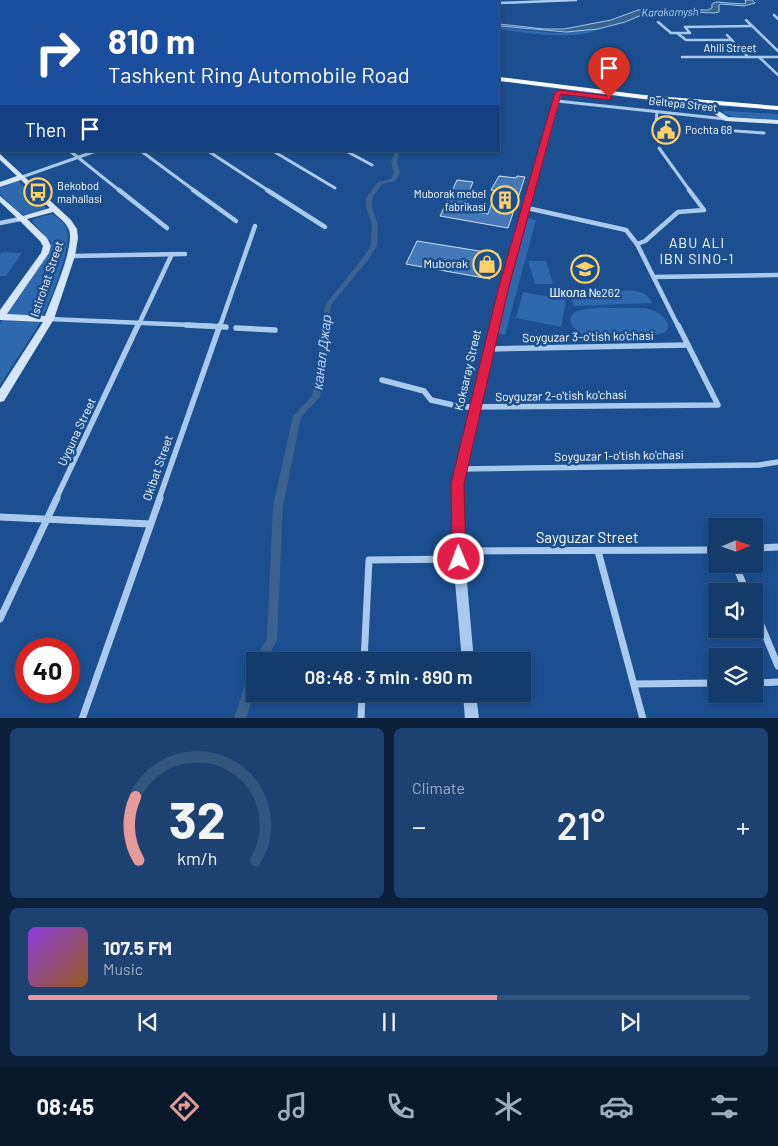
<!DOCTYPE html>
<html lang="en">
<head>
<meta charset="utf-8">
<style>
	:root { --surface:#143b6b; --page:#1d4271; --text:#f1f3f6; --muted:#9dadc1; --line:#33557e; --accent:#e69b98 }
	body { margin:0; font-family:Barlow,sans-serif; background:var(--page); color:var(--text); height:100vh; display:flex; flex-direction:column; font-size:19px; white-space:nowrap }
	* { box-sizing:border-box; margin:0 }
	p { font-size:16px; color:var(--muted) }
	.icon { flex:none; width:28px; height:28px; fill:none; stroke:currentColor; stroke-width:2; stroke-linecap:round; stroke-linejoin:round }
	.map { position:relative; height:718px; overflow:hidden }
	.drawer { display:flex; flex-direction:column; gap:10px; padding:10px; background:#0b203b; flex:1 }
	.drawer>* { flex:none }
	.banner { position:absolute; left:0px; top:0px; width:500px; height:152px; box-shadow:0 2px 8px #0003,0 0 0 1px var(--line); background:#1a4fa0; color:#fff; overflow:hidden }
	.needle { width:32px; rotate:88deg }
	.fabs { position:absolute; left:708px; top:518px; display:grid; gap:10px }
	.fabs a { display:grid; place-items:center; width:55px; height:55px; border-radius:0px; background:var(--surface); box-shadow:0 2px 8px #0003,0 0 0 1px var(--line); font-size:25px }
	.speed { position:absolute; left:15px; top:638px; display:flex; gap:10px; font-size:25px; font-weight:700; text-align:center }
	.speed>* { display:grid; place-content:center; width:65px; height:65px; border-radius:50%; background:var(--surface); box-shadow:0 2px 8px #0003,0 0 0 1px var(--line); line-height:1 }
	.speed .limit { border:8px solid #d22; background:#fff; color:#111 }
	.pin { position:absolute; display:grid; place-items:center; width:42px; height:42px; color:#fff; margin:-51px -21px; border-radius:50% 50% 50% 0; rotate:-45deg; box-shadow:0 0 5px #0007 }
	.pin .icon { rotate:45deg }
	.me { position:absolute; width:55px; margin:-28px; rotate:359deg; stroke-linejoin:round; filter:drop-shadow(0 0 4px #0008) }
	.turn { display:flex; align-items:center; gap:18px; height:105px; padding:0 25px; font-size:22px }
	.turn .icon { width:65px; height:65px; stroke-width:2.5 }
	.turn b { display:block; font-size:35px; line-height:42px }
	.then { display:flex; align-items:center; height:48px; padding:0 25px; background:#0003; gap:10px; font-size:19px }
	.big { font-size:38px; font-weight:600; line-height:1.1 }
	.drawer .widget { flex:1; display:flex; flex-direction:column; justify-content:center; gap:8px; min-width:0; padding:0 18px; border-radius:8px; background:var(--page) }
	.drawer .dial { align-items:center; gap:0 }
	.dial svg { height:130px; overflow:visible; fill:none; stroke:var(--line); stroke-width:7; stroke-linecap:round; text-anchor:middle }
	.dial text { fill:var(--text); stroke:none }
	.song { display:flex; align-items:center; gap:15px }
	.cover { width:60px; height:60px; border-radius:8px; background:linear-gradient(135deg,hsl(270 70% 55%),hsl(30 70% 35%)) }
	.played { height:5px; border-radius:2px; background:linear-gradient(90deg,var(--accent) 65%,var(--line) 65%) }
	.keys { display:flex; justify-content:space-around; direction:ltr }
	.heat { display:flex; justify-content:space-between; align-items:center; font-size:28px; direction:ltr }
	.drawer .tiles { flex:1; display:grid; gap:10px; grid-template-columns:1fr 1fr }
	.widget:last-child { grid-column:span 2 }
	.trip { position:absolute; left:246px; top:652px; width:285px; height:50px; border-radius:0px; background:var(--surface); box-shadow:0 2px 8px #0003,0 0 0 1px var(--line); font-weight:600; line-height:50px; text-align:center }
	.tab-bar { display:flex; height:80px; justify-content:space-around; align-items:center; background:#08182b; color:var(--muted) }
	.tab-bar .icon { width:35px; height:35px }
	.tab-bar .on { color:var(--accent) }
	.tab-bar b { font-size:22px; color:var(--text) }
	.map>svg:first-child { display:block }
</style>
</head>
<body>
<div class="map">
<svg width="778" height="719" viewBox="0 0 778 719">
	<rect width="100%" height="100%" fill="#1b4f8f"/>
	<g fill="#2e69ad">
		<path d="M499,27L555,33L599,29C581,41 521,33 499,29Z"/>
		<path d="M499,80L671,101L778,110L668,103L540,87Z"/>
		<path d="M726,111L778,114V120L733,117L724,113L723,111Z"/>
		<path d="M18,181L47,209L28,215L20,214L0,194V188Z"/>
		<path d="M52,214C57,217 63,221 66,227C74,242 51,300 43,316L7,315L52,248L51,243L32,221L36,218Z"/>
		<path d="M528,218L536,220L505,335L496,333Z"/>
		<path d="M2,252L22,253L6,276H0V255Z"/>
		<path d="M528,261H546L553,284H535Z"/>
		<path d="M617,291C632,291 645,288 652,303L574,306L569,292H596L598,297H619Z"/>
		<path d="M523,292L566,300L561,327L516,318Z"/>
		<path d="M643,308C654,310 663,313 668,324L667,331C656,338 597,340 584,335C571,330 563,313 581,310C600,306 623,309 643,308Z"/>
		<path d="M3,320L41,321L0,385V324Z"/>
	</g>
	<path fill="#3c6290" stroke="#9cc4f0" d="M745,0H752L755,3L744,6L721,4L719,5V12L714,13L693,12L670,14L649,12L625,22L598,29L566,32L499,26V24L545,29H564L611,20L638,10H708L712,8V4L716,2L743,4L746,3Z"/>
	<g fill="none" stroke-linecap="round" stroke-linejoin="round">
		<g fill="#3c6290" fill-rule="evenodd">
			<path d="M395,151H400L397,162L400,173L395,181L382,184L372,198V207L378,225L377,246L367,261L331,305L320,397L301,417L283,506L277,640L266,661L255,662L256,657L267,639L273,506L293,416L312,396L325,305L362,259L371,246L372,225L366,207V198L378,182L391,179L394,173L391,162Z"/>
			<path d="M255,664V688L246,719H234L250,669L251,665Z"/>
		</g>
	</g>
	<g fill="#4478b7" stroke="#cfe3fa">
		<path d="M499,176L516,178L517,176L525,177L508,228L440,216L457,180L473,182L462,210L488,214L496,191L491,190Z"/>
		<path d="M417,241L498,254L490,279L406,264Z"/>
	</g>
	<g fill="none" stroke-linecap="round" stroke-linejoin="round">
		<g stroke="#a9c9ee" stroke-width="2.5">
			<path d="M417,0L450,1"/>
			<path d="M499,3L576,0"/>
			<path d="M774,15L778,19"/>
			<path d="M746,20L778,51"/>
			<path d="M658,22L671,33H690L685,27L752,26"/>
			<path d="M677,33L686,40H732"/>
			<path d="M727,35L748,57"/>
			<path d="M682,57H778"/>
			<path d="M759,57L778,75"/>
		</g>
		<g stroke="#a9c9ee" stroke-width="3">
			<path d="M557,101L726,119"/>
			<path d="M735,131L764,133"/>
			<path d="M655,134L657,112"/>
			<path d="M659,148L690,191"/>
			<path d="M70,151L120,191"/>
			<path d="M141,151L195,191"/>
			<path d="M208,151L269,191"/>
			<path d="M273,151L335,188"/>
			<path d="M346,151L372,165"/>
			<path d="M22,177L96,151"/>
		</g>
		<g stroke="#a9c9ee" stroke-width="4.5">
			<path d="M119,190L167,228"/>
			<path d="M193,190L236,221"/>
			<path d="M267,190L325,227"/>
			<path d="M527,208L626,230L637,244"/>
			<path d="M0,223L20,219"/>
			<path d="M71,256L185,254"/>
			<path d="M654,277L778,275"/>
			<path d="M49,319L214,326"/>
			<path d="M138,326L172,254"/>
			<path d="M220,326L255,226"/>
			<path d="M678,326L637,244L645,241L678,212L704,210L689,190"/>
		</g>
		<g stroke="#a9c9ee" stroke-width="5.5">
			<path d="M186,325L226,327"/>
			<path d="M236,328L275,330"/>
			<path d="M488,349L688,345"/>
			<path d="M382,380L424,391L431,400L462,407L718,405L678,325"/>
			<path d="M461,469L759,465L778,462"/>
			<path d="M56,499L138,325"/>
			<path d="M159,499L220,325"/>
		</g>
		<g stroke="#a9c9ee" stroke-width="7">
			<path d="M0,517L150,524"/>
			<path d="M754,548L778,547"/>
			<path d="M459,551L716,550"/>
			<path d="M598,551L643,719"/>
			<path d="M735,564L746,591"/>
			<path d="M754,608L778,666"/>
			<path d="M0,619L57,498"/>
			<path d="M364,661L369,560L459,559"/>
			<path d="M754,683L778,682"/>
			<path d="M634,684L716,683"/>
			<path d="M82,719L160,498"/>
			<path d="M361,719L362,694"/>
		</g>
		<g fill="#a9c9ee" fill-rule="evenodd">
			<path d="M557,91L562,92L507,290L462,485L465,559L474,661H462L453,559L452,485L499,290Z"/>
			<path d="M463,694H476L479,719H465Z"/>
		</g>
		<g fill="#d6e6fa" fill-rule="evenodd">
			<rect x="340" y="0" width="4" height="1"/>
			<path d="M694,105L717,110L728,117L778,120V124L726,121L713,113L692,108L691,107Z"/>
			<path d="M0,154L71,220L77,229L78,238L75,256L54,319L4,401L0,402V389L43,322L0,320V310L41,253L43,246L40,241L20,221H17V218L0,202V196L23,216L50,208L21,180L0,187V182L17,176L0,160ZM53,212C58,217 67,223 69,230C75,246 52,298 45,316L7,314L49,253L51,246L47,238L27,219Z"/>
		</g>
		<g fill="#f8faff" fill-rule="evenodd">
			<rect x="0" y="12" width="1" height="4"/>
			<path d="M499,77L644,95L778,106V110L644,99L499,81Z"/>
		</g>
	</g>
	<path fill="#e11d48" stroke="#92132f" d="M559,90L609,96L613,98L609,100L561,94L508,290L464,484L466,559L464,564L459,566L454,564L452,559L451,484L498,290L555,92Z"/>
	<defs>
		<g id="civic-ring" transform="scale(1.4375)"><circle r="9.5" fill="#1b4f8f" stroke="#ffd166" stroke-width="1.5"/><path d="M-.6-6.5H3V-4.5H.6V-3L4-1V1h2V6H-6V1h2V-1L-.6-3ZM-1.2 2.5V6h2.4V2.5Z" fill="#ffd166"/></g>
		<g id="bus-ring" transform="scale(1.4375)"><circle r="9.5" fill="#1b4f8f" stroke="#ffd166" stroke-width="1.5"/><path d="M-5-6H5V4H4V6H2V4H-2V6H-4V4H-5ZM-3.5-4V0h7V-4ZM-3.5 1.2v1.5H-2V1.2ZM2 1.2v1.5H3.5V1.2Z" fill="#ffd166"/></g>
		<g id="building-ring" transform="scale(1.4375)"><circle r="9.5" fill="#1b4f8f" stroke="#ffd166" stroke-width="1.5"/><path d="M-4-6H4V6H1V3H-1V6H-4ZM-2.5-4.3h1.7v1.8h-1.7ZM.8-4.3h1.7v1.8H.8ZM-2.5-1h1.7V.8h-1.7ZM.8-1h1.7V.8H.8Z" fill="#ffd166"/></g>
		<g id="shop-ring" transform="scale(1.4375)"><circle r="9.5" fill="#1b4f8f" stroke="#ffd166" stroke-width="1.5"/><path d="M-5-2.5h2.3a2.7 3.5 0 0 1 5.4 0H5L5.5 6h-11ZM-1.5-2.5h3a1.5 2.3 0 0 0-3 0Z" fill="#ffd166"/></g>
		<g id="school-ring" transform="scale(1.4375)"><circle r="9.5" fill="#1b4f8f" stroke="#ffd166" stroke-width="1.5"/><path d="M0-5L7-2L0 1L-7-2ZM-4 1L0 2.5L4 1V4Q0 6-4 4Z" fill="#ffd166"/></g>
	</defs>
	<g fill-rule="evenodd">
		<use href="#civic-ring" x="666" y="130"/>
		<use href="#bus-ring" x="38" y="192"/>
		<use href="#building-ring" x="505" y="200"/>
		<use href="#shop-ring" x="487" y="264"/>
		<use href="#school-ring" x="585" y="269"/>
	</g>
	<g text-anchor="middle" stroke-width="5" stroke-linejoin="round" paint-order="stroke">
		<g font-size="11" font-style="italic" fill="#b5d3f5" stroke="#1b4f8f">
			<text transform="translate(670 12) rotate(-1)" y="4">Karakamysh</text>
		</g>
		<g font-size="11" fill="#fff" stroke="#1b4f8f">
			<text x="730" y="52">Ahili Street</text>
			<text transform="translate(683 104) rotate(6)" y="4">Beltepa Street</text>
		</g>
		<g font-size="11" fill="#fff" stroke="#1b4f8f" text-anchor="start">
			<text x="685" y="134">Pochta 68</text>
			<text x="57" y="190">Bekobod<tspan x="57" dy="13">mahallasi</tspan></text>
			<text x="486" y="198" text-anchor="end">Muborak mebel<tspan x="486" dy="13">fabrikasi</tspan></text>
		</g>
		<g font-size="12" fill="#fff" stroke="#1b4f8f" text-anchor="end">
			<text x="468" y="268">Muborak</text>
			<text x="585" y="297" text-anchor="middle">Школа №262</text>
		</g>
		<g font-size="12" fill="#fff" stroke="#1b4f8f">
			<text transform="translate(47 279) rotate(-71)" y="4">Istirohat Street</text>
			<text transform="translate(588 337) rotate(-1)" y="4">Soyguzar 3-o'tish ko'chasi</text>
			<text transform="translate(468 370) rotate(-77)" y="4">Koksaray Street</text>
			<text transform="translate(561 396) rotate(-1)" y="4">Soyguzar 2-o'tish ko'chasi</text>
			<text transform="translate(77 432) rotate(-65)" y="4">Uyguna Street</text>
			<text transform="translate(619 456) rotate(-1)" y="4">Soyguzar 1-o'tish ko'chasi</text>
			<text transform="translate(158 468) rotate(-71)" y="4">Okibat Street</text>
		</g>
		<g font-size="14" letter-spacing="1" fill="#fff" stroke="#1b4f8f">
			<text x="697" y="248">ABU ALI<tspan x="697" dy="16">IBN SINO-1</tspan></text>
		</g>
		<g font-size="14" font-style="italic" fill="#b5d3f5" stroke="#1b4f8f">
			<text transform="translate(322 352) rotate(-83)" y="5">канал Джар</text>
		</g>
		<g font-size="15" fill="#fff" stroke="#1b4f8f">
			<text x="587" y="543">Sayguzar Street</text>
		</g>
	</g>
</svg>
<div class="fabs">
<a><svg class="needle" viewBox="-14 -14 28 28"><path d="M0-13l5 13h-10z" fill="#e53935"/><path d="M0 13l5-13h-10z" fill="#9dadc1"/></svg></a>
<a><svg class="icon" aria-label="sound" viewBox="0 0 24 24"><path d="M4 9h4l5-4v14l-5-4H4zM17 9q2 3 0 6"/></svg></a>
<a><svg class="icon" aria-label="layers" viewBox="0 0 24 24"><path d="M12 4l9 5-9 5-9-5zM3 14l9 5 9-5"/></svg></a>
</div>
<div class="speed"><div class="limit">40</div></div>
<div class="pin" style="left:609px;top:98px;background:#d93025"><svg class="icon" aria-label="arrive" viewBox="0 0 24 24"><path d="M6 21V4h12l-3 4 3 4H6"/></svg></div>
<svg class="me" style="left:459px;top:559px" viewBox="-20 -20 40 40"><circle r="17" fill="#e11d48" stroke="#fff" stroke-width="3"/><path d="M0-11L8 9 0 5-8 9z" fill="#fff"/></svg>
<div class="trip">08:48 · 3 min · 890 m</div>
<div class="banner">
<div class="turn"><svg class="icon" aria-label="right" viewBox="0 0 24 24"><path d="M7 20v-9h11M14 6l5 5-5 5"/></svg><div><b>810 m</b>Tashkent Ring Automobile Road</div></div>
<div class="then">Then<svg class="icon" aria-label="arrive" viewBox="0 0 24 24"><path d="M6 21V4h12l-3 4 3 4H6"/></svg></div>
</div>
</div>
<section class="drawer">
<div class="tiles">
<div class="widget dial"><svg viewBox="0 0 100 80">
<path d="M14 69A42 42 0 1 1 86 69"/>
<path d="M14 69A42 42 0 0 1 12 30" stroke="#e69b98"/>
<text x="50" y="56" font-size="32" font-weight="700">32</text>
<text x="50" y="72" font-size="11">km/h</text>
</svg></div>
<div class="widget"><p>Climate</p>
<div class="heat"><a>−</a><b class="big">21°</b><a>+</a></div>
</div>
<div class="widget">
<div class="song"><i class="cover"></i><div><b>107.5 FM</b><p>Music</p></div></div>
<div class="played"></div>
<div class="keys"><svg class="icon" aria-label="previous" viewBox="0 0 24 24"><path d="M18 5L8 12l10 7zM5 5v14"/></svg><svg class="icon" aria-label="pause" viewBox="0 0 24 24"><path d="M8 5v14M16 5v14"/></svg><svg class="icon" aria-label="next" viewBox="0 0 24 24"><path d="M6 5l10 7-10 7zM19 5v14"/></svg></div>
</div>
</div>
</section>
<nav class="tab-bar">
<b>08:45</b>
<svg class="icon on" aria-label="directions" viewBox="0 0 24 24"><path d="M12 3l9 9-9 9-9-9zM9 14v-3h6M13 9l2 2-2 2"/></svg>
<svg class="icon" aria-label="music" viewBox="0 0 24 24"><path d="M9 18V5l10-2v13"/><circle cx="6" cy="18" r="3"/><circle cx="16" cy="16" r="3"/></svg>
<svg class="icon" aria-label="phone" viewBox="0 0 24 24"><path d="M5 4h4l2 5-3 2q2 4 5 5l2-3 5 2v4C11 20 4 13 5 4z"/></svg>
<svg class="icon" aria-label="climate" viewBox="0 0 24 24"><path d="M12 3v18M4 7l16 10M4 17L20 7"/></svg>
<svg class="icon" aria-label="car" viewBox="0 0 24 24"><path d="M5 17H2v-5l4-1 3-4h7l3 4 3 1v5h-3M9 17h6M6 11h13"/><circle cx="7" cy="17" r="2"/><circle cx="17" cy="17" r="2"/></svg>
<svg class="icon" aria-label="filters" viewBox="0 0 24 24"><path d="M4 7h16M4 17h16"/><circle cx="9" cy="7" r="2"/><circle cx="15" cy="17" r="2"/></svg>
</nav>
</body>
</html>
